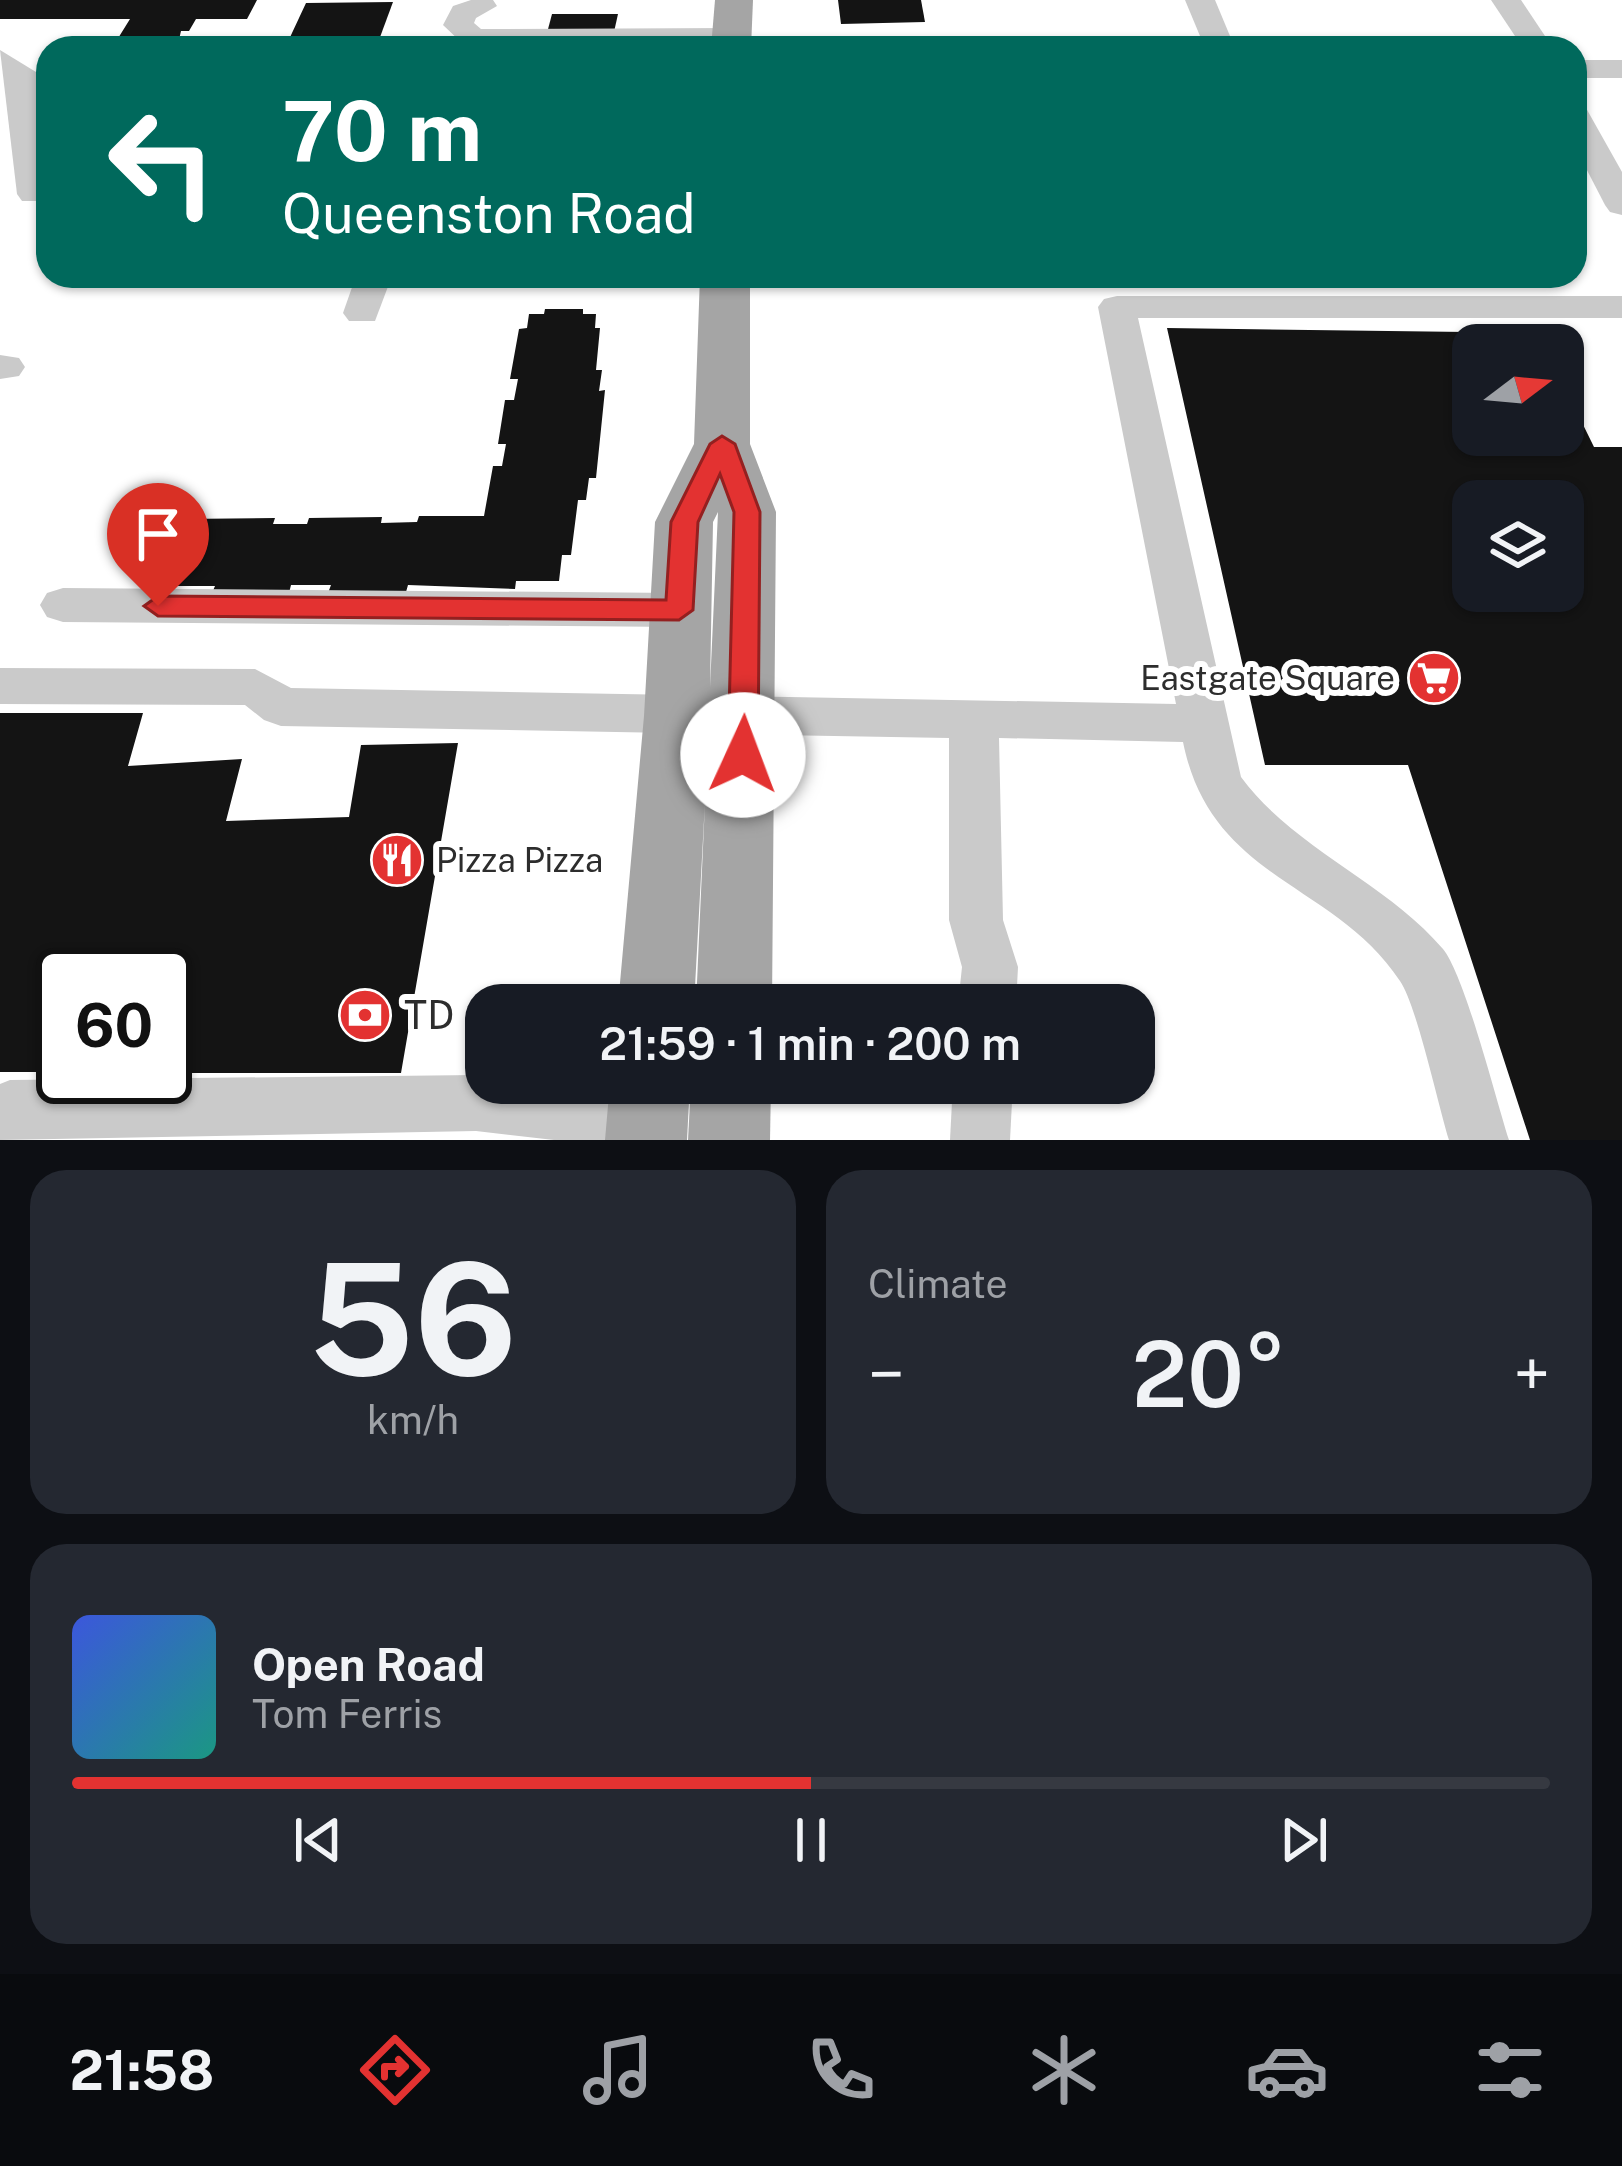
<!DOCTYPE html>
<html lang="en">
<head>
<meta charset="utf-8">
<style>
	:root { --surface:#171b24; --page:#242831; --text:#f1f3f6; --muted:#9ea1a6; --line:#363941; --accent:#e33231 }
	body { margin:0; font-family:"Public Sans",sans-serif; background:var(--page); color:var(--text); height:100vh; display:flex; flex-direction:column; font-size:45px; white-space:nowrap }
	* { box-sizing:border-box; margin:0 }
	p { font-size:39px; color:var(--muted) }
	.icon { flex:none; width:66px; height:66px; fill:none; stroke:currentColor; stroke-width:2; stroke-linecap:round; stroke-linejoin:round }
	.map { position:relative; height:1140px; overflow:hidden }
	.panel { display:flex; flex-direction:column; gap:30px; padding:30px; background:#0d0f14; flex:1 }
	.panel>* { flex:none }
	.hud { position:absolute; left:36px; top:36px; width:1551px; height:252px; border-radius:36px; box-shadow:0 3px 9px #0004; background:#00695c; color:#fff; overflow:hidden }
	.needle { width:78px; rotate:74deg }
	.fabs { position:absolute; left:1452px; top:324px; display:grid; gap:24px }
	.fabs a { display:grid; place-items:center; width:132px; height:132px; border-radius:24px; background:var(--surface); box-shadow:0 3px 9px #0004; font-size:60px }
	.speed { position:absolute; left:36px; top:948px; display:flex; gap:24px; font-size:60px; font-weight:700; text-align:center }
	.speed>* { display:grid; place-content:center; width:156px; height:156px; border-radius:50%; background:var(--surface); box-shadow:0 3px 9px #0004; line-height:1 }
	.speed .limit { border:6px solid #111; border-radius:18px; background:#fff; color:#111 }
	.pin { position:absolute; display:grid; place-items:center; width:102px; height:102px; color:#fff; margin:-123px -51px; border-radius:50% 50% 50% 0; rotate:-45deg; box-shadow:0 0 12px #0007 }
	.pin .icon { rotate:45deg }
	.me { position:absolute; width:132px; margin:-66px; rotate:2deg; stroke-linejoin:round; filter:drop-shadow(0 0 9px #0008) }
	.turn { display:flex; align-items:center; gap:42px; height:252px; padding:0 48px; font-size:54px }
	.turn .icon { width:156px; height:156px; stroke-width:2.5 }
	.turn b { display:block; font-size:84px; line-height:102px }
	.big { font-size:90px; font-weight:600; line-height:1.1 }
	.panel .widget { flex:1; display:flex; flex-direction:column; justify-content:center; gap:18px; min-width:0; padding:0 42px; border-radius:36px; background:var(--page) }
	.panel .dial { align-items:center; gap:0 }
	.dial b { font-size:156px; line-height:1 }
	.song { display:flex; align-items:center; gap:36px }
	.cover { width:144px; height:144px; border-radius:18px; background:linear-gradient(135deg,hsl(230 70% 55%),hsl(170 70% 35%)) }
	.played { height:12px; border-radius:6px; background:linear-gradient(90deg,var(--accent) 50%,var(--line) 50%) }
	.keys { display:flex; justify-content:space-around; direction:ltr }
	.heat { display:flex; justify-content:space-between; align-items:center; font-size:66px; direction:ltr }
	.panel .tiles { flex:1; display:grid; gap:30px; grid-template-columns:1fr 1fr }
	.widget:last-child { grid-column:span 2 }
	.trip { position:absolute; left:465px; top:984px; width:690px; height:120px; border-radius:36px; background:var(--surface); box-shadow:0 3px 9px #0004; font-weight:600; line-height:120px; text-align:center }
	.tab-bar { display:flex; height:192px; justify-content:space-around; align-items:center; background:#090b0e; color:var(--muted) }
	.tab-bar .icon { width:84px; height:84px }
	.tab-bar .current { color:var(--accent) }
	.tab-bar b { font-size:54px; color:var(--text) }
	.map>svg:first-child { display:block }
</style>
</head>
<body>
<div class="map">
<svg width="1622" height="1140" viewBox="0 0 1622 1140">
	<rect width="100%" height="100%" fill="#fff"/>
	<g fill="#141414" fill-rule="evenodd">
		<path d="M0,0H257L247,19H196L189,31H181L177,48H112L130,19H0Z"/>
		<path d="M838,0H921L925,22L841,24Z"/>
		<path d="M393,2L376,48H285L306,3Z"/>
		<path d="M552,14H618L614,32L547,33Z"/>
		<path d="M520,276H554L553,285H518Z"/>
		<path d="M545,309H583V314H596L595,328H600L596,370H602L599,391L605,390L596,478H589L586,500H578L571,555H562L559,581H516L515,589L408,585L406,592L328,593L331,585H291L289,593H212L215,586H158L160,580H133L137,568H127L139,537H149L154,526H181L183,519L275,518L273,524H307L309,518L382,517L381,523L417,522L419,516H484L493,466H502L506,444H498L505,400H514L518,379H510L519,329L527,328L529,314H544Z"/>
		<path d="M1167,328L1538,333L1544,345H1473V435H1563V384L1594,447H1622V1140H1530L1408,765H1265ZM1473,501H1563V591H1473Z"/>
		<path d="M0,713H143L128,766L242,759L226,821L349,817L361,745L458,743L401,1073H165V975H63V1072H0Z"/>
	</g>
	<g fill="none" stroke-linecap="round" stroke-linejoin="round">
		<g fill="#cacaca" fill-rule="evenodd">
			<path d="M471,0H493L497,6L476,18L474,23L481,29L731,28L746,37L731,46L474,47L463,44L443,25L453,6Z"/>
			<path d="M1185,0H1215L1235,48H1205Z"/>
			<path d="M1491,0H1521L1553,48H1523Z"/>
			<path d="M0,50L36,72L48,169L46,201H22L17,194Z"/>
			<rect x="1575" y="60" width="47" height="18"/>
			<path d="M1575,105L1586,108L1622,172V215L1610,212L1605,205L1575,147Z"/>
			<path d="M356,276H392L375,321H349L343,313Z"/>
			<path d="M1117,296H1622V318H1138L1241,777C1294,849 1385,881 1443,949C1465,976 1496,1100 1509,1140H1449C1438,1105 1417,1006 1400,981C1334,881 1211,881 1183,742L999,738L1003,920L1018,967L1016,1005H958L962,967L949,920V738L281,726L264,720L245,705L0,704V668L255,669L291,688L1176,704L1098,307L1104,299Z"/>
			<path d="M0,355L19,358L25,367L19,376L0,379Z"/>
			<path d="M63,588L679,593L695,598L702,610L695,622L679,627L63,622L47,617L40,605L47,593Z"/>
			<path d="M476,1075L486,1076V1083C545,1083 613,1080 668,1102L677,1122L669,1140H554L476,1131L0,1140V1084L10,1080Z"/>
			<path d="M953,1083H1013L1010,1140H950Z"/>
		</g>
		<g fill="#a5a5a5" fill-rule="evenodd">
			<path d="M715,0H753L751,48H711Z"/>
			<path d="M700,276H750V444L776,512L772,1005H696L705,802L694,1005H618L644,716L655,522L694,444ZM718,512L710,687L713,522Z"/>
			<path d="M610,1083H690L687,1140H605Z"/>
			<path d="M691,1083H771L770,1140H688Z"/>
		</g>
	</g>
	<path fill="#e33231" stroke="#942020" stroke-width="3" d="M722,436L735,444L760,512L758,755L754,764H732L728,755L734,512L720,474L698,522L693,610L679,620L158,616L144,606L158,596L666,600L671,522L710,444Z"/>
	<defs>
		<g id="supermarket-disc" transform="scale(2.7)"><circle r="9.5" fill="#e33231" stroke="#fff"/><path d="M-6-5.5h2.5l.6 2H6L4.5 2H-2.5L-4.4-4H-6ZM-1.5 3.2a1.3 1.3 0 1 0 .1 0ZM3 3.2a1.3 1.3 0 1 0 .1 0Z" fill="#fff"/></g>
		<g id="restaurant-disc" transform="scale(2.7)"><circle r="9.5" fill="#e33231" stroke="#fff"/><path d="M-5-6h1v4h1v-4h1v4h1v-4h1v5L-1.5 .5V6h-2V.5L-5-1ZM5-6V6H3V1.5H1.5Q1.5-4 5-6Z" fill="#fff"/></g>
		<g id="bank-disc" transform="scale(2.7)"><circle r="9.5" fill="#e33231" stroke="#fff"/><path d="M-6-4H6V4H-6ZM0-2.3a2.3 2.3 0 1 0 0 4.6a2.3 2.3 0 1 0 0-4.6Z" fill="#fff"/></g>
	</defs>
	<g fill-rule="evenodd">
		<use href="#supermarket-disc" x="1434" y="678"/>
		<use href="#restaurant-disc" x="397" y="860"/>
		<use href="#bank-disc" x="365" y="1015"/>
	</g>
	<g text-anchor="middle" stroke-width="12" stroke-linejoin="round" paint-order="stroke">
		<g font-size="33" fill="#2d2d2d" stroke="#fff" text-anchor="end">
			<text x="1395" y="690">Eastgate Square</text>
			<text x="436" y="872" text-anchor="start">Pizza Pizza</text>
		</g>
		<g font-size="39" fill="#2d2d2d" stroke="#fff" text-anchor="start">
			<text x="404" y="1029">TD</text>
		</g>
	</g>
</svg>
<div class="fabs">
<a><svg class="needle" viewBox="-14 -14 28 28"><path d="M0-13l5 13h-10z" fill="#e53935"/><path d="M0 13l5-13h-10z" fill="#9ea1a6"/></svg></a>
<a><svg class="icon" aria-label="layers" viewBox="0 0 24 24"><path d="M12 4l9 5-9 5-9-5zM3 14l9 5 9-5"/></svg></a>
</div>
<div class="speed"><div class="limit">60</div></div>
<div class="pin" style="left:158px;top:606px;background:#d93025"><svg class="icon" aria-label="arrive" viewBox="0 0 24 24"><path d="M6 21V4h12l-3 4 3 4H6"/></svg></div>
<svg class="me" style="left:743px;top:755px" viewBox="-20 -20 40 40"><circle r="19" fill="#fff"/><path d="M0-13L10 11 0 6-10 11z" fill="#e33231"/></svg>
<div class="trip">21:59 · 1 min · 200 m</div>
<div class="hud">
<div class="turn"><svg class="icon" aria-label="left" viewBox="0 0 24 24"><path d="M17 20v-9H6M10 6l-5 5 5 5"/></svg><div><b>70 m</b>Queenston Road</div></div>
</div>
</div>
<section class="panel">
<div class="tiles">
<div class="widget dial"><b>56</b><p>km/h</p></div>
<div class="widget"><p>Climate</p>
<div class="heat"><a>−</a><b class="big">20°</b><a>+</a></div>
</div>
<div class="widget">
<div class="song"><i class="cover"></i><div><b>Open Road</b><p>Tom Ferris</p></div></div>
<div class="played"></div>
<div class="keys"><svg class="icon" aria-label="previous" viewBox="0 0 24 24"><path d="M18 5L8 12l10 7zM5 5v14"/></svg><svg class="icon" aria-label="pause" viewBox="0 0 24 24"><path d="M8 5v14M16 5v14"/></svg><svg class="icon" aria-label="next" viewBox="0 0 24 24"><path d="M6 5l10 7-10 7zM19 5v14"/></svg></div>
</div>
</div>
</section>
<nav class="tab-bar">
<b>21:58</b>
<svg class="icon current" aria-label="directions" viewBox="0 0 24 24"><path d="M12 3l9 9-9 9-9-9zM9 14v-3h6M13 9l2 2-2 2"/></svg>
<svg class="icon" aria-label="music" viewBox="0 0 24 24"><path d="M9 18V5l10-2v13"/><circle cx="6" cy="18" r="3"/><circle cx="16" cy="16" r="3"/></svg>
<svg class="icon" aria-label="phone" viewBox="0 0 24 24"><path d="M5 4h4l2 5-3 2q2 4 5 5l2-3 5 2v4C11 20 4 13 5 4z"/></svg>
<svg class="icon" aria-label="climate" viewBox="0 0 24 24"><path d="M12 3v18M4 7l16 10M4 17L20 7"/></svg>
<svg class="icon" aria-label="car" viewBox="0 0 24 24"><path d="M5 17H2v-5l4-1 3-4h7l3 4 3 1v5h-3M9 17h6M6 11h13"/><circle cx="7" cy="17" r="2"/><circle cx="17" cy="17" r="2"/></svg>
<svg class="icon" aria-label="filters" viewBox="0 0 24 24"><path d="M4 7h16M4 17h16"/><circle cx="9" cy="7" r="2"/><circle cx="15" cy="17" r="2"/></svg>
</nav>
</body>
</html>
